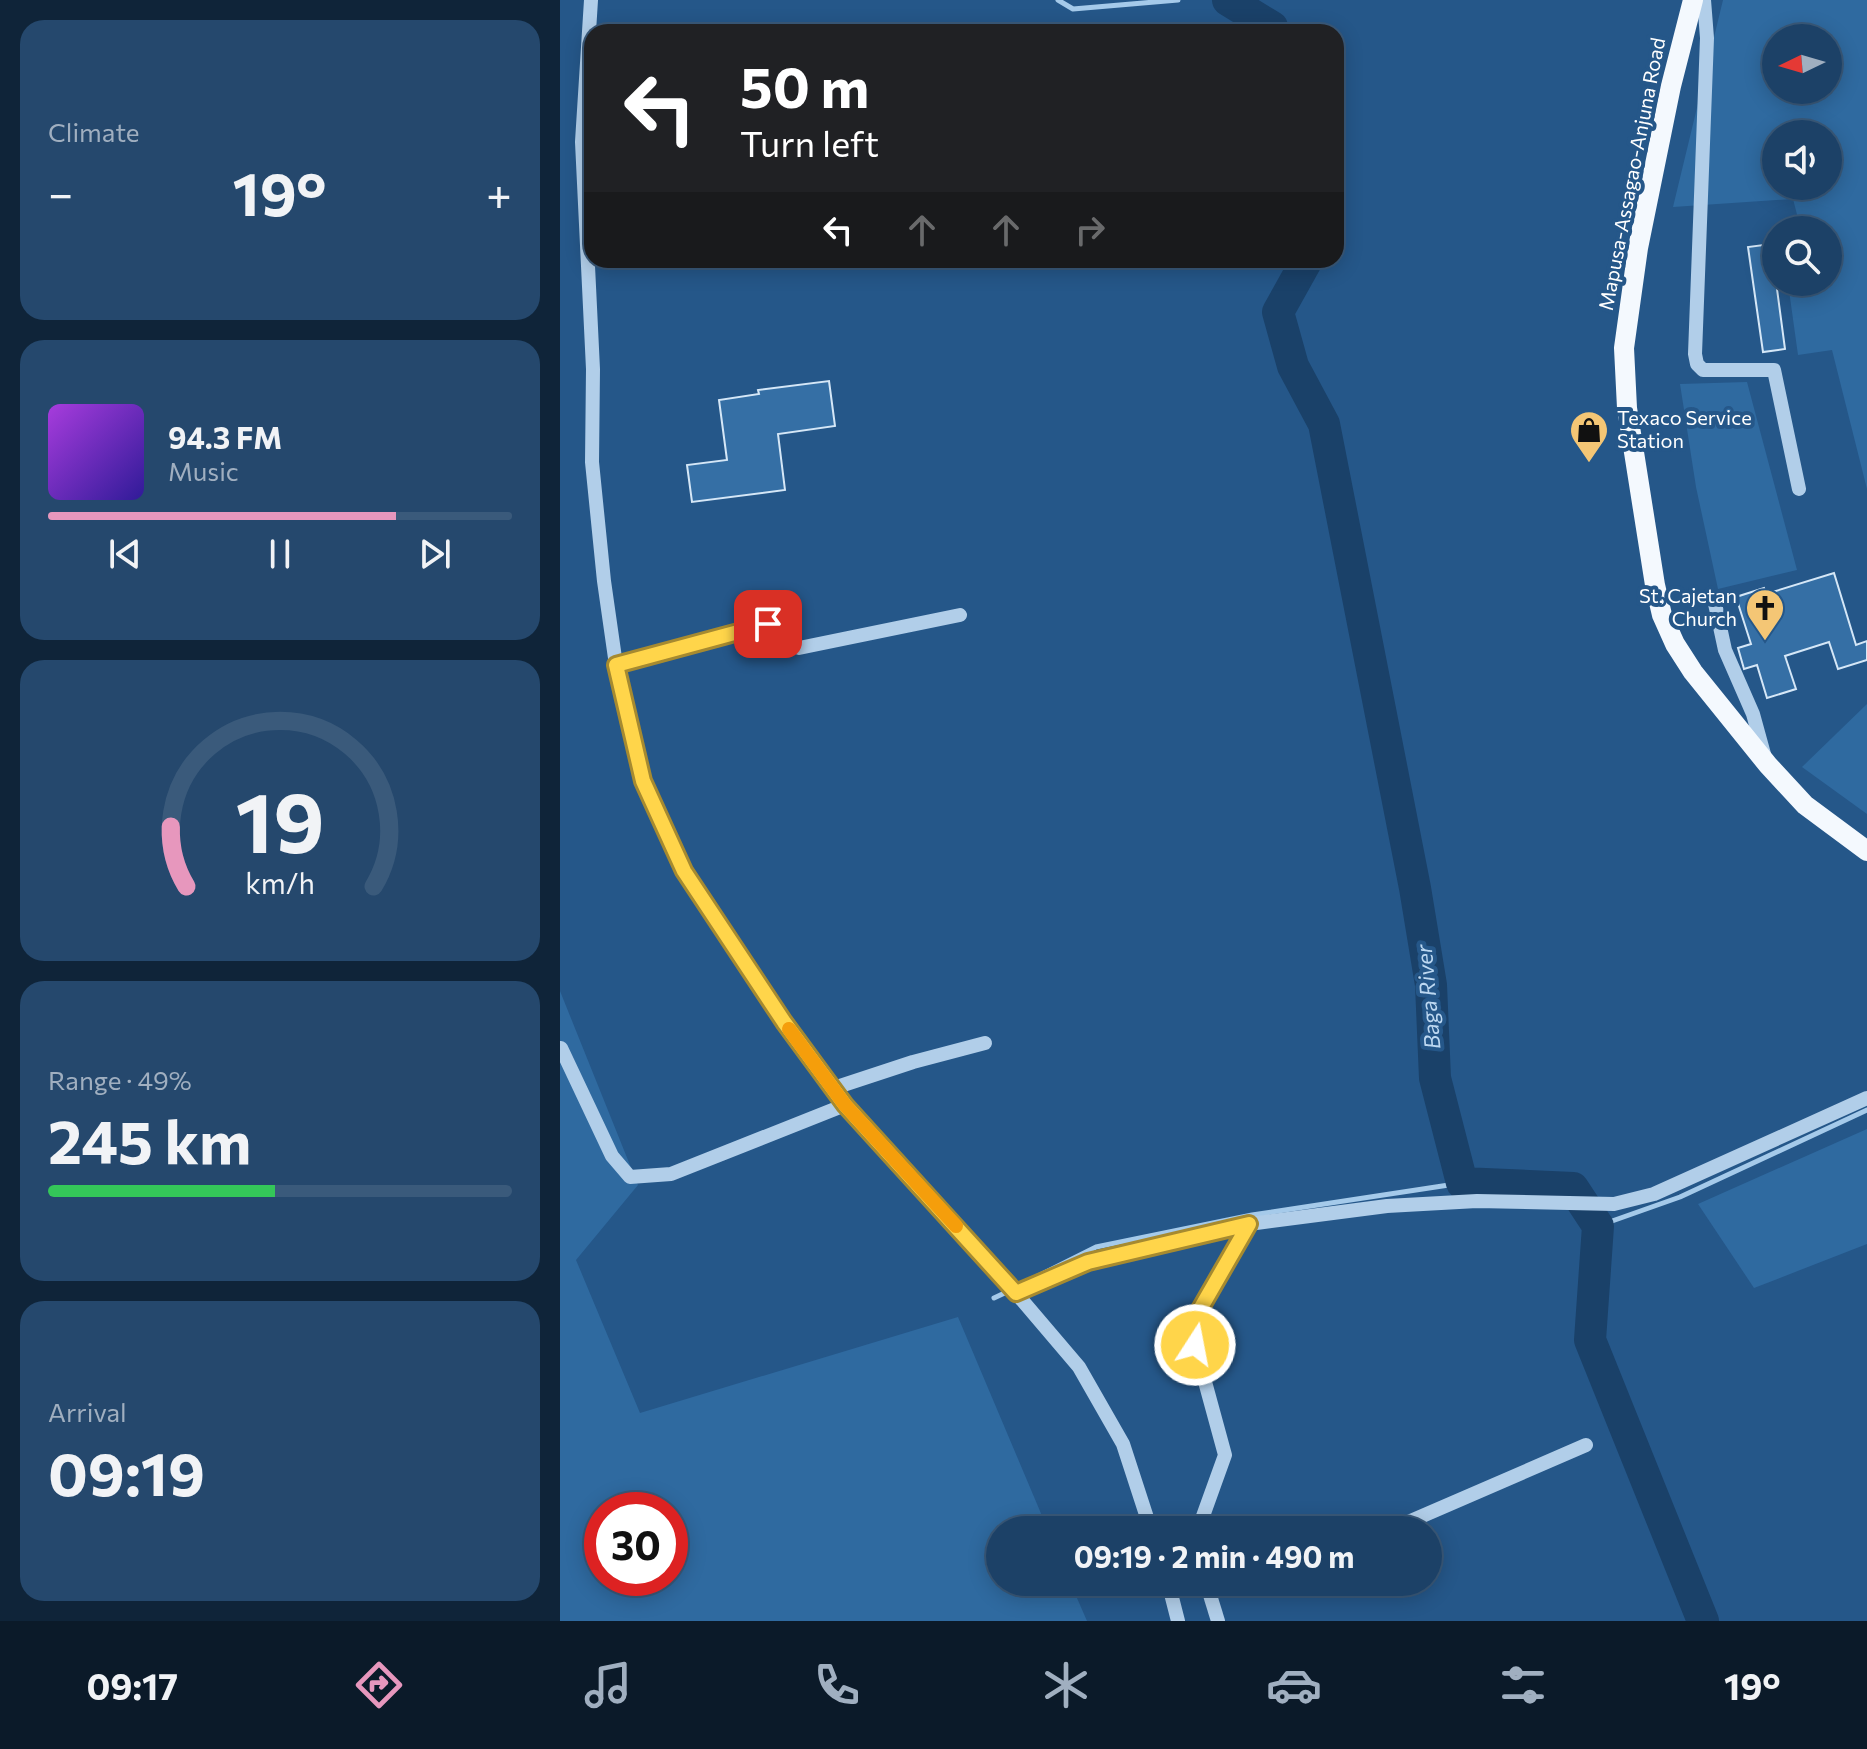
<!DOCTYPE html>
<html lang="en">
<head>
<meta charset="utf-8">
<style>
	:root { --surface:#1c4167; --page:#25486d; --text:#f1f3f6; --muted:#a0afc0; --line:#3a5a7b; --accent:#e797bd }
	body { margin:0; font-family:Commissioner,sans-serif; background:var(--page); color:var(--text); height:100vh; display:flex; flex-direction:column; font-size:30px; white-space:nowrap }
	* { box-sizing:border-box; margin:0 }
	p { font-size:26px; color:var(--muted) }
	.icon { flex:none; width:44px; height:44px; fill:none; stroke:currentColor; stroke-width:2; stroke-linecap:round; stroke-linejoin:round }
	.map { position:relative; flex:1; overflow:hidden }
	.sheet { display:flex; flex-direction:column; gap:20px; padding:20px; background:#0f2439; width:560px }
	.sheet>* { flex:none }
	.hud { position:absolute; left:24px; top:24px; width:760px; height:244px; border-radius:24px; box-shadow:0 4px 20px #0003,0 0 0 2px var(--line); background:#202124; color:#fff; overflow:hidden }
	.needle { width:52px; rotate:265deg }
	.controls { position:absolute; left:1202px; top:24px; display:grid; gap:16px }
	.controls a { display:grid; place-items:center; width:80px; height:80px; border-radius:50%; background:var(--surface); box-shadow:0 4px 20px #0003,0 0 0 2px var(--line); font-size:40px }
	.speed { position:absolute; left:24px; top:1492px; display:flex; gap:16px; font-size:40px; font-weight:700; text-align:center }
	.speed>* { display:grid; place-content:center; width:104px; height:104px; border-radius:50%; background:var(--surface); box-shadow:0 4px 20px #0003,0 0 0 2px var(--line); line-height:1 }
	.speed .limit { border:12px solid #d22; background:#fff; color:#111 }
	.pin { position:absolute; display:grid; place-items:center; width:68px; height:68px; color:#fff; margin:-34px; border-radius:16px; box-shadow:0 4px 12px #0006 }
	.me { position:absolute; width:88px; margin:-44px; rotate:11deg; stroke-linejoin:round; filter:drop-shadow(0 0 6px #0008) }
	.turn { display:flex; align-items:center; gap:28px; height:168px; padding:0 24px; font-size:36px }
	.turn .icon { width:104px; height:104px; stroke-width:2.5 }
	.turn b { display:block; font-size:56px; line-height:68px }
	.lanes { display:flex; align-items:center; height:76px; padding:0 24px; background:#0003; justify-content:center; gap:40px; direction:ltr }
	.lanes .off { opacity:.35 }
	.big { font-size:60px; font-weight:700; line-height:1.1 }
	.sheet .widget { flex:1; display:flex; flex-direction:column; justify-content:center; gap:12px; min-width:0; padding:0 28px; border-radius:24px; background:var(--page) }
	.sheet .dial { align-items:center; gap:0 }
	.dial svg { height:208px; overflow:visible; fill:none; stroke:var(--line); stroke-width:7; stroke-linecap:round; text-anchor:middle }
	.dial text { fill:var(--text); stroke:none }
	.song { display:flex; align-items:center; gap:24px }
	.cover { width:96px; height:96px; border-radius:12px; background:linear-gradient(135deg,hsl(280 70% 55%),hsl(250 70% 35%)) }
	.played { height:8px; border-radius:4px; background:linear-gradient(90deg,var(--accent) 75%,var(--line) 75%) }
	.keys { display:flex; justify-content:space-around; direction:ltr }
	.heat { display:flex; justify-content:space-between; align-items:center; font-size:44px; direction:ltr }
	.charge { height:12px; border-radius:6px; background:linear-gradient(90deg,#34c759 49%,var(--line) 0) }
	.trip { position:absolute; left:426px; top:1516px; width:456px; height:80px; border-radius:40px; background:var(--surface); box-shadow:0 4px 20px #0003,0 0 0 2px var(--line); font-weight:700; line-height:80px; text-align:center }
	.tab-bar { display:flex; height:128px; justify-content:space-around; align-items:center; background:#0b1a29; color:var(--muted) }
	.tab-bar .icon { width:56px; height:56px }
	.tab-bar .on { color:var(--accent) }
	.tab-bar b { font-size:36px; color:var(--text) }
	main { display:flex; flex:1; min-height:0 }
	.map>svg:first-child { display:block }
</style>
</head>
<body>
<main>
<section class="sheet">
<div class="widget"><p>Climate</p>
<div class="heat"><a>−</a><b class="big">19°</b><a>+</a></div>
</div>
<div class="widget">
<div class="song"><i class="cover"></i><div><b>94.3 FM</b><p>Music</p></div></div>
<div class="played"></div>
<div class="keys"><svg class="icon" aria-label="previous" viewBox="0 0 24 24"><path d="M18 5L8 12l10 7zM5 5v14"/></svg><svg class="icon" aria-label="pause" viewBox="0 0 24 24"><path d="M8 5v14M16 5v14"/></svg><svg class="icon" aria-label="next" viewBox="0 0 24 24"><path d="M6 5l10 7-10 7zM19 5v14"/></svg></div>
</div>
<div class="widget dial"><svg viewBox="0 0 100 80">
<path d="M14 69A42 42 0 1 1 86 69"/>
<path d="M14 69A42 42 0 0 1 8 46" stroke="#e797bd"/>
<text x="50" y="56" font-size="32" font-weight="700">19</text>
<text x="50" y="72" font-size="11">km/h</text>
</svg></div>
<div class="widget"><p>Range · 49%</p><b class="big">245 km</b><div class="charge"></div></div>
<div class="widget"><p>Arrival</p><b class="big">09:19</b></div>
</section>
<div class="map">
<svg width="1307" height="1621" viewBox="0 0 1307 1621">
	<rect width="100%" height="100%" fill="#255789"/>
	<g fill="#2f6aa0" fill-rule="evenodd">
		<path d="M1163,0H1307V489L1272,350L1238,355L1228,283L1268,282V230H1241L1233,199L1113,207ZM1216,38H1268V90H1216ZM1216,134H1268V186H1216Z"/>
		<path d="M1187,382L1237,570L1158,589L1136,487L1120,384Z"/>
		<path d="M1307,704V814L1242,767Z"/>
		<path d="M0,991L78,1185L16,1260L80,1413L398,1317L488,1530H440V1582H510L527,1621H0ZM42,1510H110V1578H42Z"/>
		<path d="M1307,1129V1244L1194,1288L1138,1204Z"/>
	</g>
	<g fill="none" stroke-linecap="round" stroke-linejoin="round">
		<g stroke="#a5caea" stroke-width="5">
			<path d="M498,0L513,9L618,0"/>
			<path d="M1038,1226L1120,1197L1307,1110"/>
			<path d="M478,1276L536,1247L692,1215L902,1183"/>
			<path d="M434,1298L451,1290"/>
		</g>
		<g stroke="#1a4169" stroke-width="32">
			<path d="M668,0L712,27V32"/>
			<path d="M747,260L718,312L733,366L764,424L855,888L871,985L875,1078L902,1183L1013,1188L1038,1226L1030,1340L1143,1621"/>
		</g>
	</g>
	<g fill="#356fa5" stroke="#d5e7f7" stroke-width="2">
		<path d="M1211,244L1225,349L1203,352L1188,247Z"/>
		<path d="M269,381L275,426L218,434L225,490L132,502L127,465L167,460L159,400L199,394L198,390Z"/>
		<path d="M1274,573L1296,645L1307,641V660L1278,669L1269,642L1225,656L1236,689L1207,698L1197,665L1184,669L1178,648L1191,644L1176,597L1204,588L1206,594Z"/>
	</g>
	<g fill="none" stroke-linecap="round" stroke-linejoin="round">
		<g stroke="#b1cee9" stroke-width="14">
			<path d="M31,0L22,142L33,369L32,462L44,581L56,665L83,781L124,871L224,1022L285,1105L456,1293L519,1367L563,1444L591,1530"/>
			<path d="M1144,0L1147,38L1135,354L1137,364L1143,370H1214L1239,489"/>
			<path d="M1154,599L1165,650L1193,714L1204,754"/>
			<path d="M56,665L208,624L239,648L400,615"/>
			<path d="M1,1048L52,1156L70,1177L111,1174L285,1105"/>
			<path d="M274,1088L353,1062L425,1043"/>
			<path d="M456,1293L528,1262L689,1224L827,1206L917,1201L1054,1204L1094,1194L1307,1098"/>
			<path d="M638,1530L665,1455L635,1345V1318L689,1224"/>
			<path d="M830,1530L1026,1445"/>
			<path d="M608,1582L618,1621"/>
			<path d="M646,1582L658,1621"/>
			<path d="M647,1590L682,1582"/>
		</g>
		<path stroke="#f4f9fe" stroke-width="20" d="M1133,0L1111,86L1078,248L1064,348L1067,408L1095,585L1102,615L1115,644L1133,672L1208,765L1245,805L1307,851"/>
	</g>
	<g fill="none" stroke-linecap="round" stroke-linejoin="round">
		<g stroke="#a68a30" stroke-width="20">
			<path id="route" d="M208,624L56,665L83,781L124,871L224,1022L285,1105L456,1293L528,1262L689,1224L635,1318V1345"/>
		</g>
		<use href="#route" stroke="#ffd54a" stroke-width="14"/>
		<path stroke="#f59e0b" stroke-width="14" d="M229,1029L285,1105L396,1226"/>
	</g>
	<defs>
		<g id="shop-pin" transform="scale(2)"><path d="M0 17L-7.5 6A9.5 9.5 0 1 1 7.5 6Z" fill="#f4c675" stroke="#255789"/><path d="M-5-2.5h2.3a2.7 3.5 0 0 1 5.4 0H5L5.5 6h-11ZM-1.5-2.5h3a1.5 2.3 0 0 0-3 0Z" fill="#111"/></g>
		<g id="church-pin" transform="scale(2)"><path d="M0 17L-7.5 6A9.5 9.5 0 1 1 7.5 6Z" fill="#f4c675" stroke="#255789"/><path d="M-1.2-6h2.4v3.5h3.3v2.4h-3.3V6h-2.4V-.1h-3.3v-2.4h3.3Z" fill="#111"/></g>
	</defs>
	<g fill-rule="evenodd">
		<use href="#shop-pin" x="1029" y="430"/>
		<use href="#church-pin" x="1205" y="608"/>
	</g>
	<g text-anchor="middle" stroke-width="8" stroke-linejoin="round" paint-order="stroke">
		<g font-size="20" fill="#fff" stroke="#255789">
			<text transform="translate(1072 174) rotate(-79)" y="7">Mapusa-Assagao-Anjuna Road</text>
		</g>
		<g font-size="20" fill="#fff" stroke="#255789" text-anchor="start">
			<text x="1057" y="425">Texaco Service<tspan x="1057" dy="23">Station</tspan></text>
			<text x="1177" y="603" text-anchor="end">St. Cajetan<tspan x="1177" dy="23">Church</tspan></text>
		</g>
		<g font-size="22" font-style="italic" fill="#bdd8f1" stroke="#255789">
			<text transform="translate(868 997) rotate(-95)" y="8">Baga River</text>
		</g>
	</g>
</svg>
<div class="controls">
<a><svg class="needle" viewBox="-14 -14 28 28"><path d="M0-13l5 13h-10z" fill="#e53935"/><path d="M0 13l5-13h-10z" fill="#a0afc0"/></svg></a>
<a><svg class="icon" aria-label="sound" viewBox="0 0 24 24"><path d="M4 9h4l5-4v14l-5-4H4zM17 9q2 3 0 6"/></svg></a>
<a><svg class="icon" aria-label="search" viewBox="0 0 24 24"><circle cx="10" cy="10" r="6"/><path d="M15 15l6 6"/></svg></a>
</div>
<div class="speed"><div class="limit">30</div></div>
<div class="pin" style="left:208px;top:624px;background:#d93025"><svg class="icon" aria-label="arrive" viewBox="0 0 24 24"><path d="M6 21V4h12l-3 4 3 4H6"/></svg></div>
<svg class="me" style="left:635px;top:1345px" viewBox="-20 -20 40 40"><circle r="17" fill="#ffd54a" stroke="#fff" stroke-width="3"/><path d="M0-11L8 9 0 5-8 9z" fill="#fff"/></svg>
<div class="trip">09:19 · 2 min · 490 m</div>
<div class="hud">
<div class="turn"><svg class="icon" aria-label="left" viewBox="0 0 24 24"><path d="M17 20v-9H6M10 6l-5 5 5 5"/></svg><div><b>50 m</b>Turn left</div></div>
<div class="lanes"><svg class="icon" aria-label="left" viewBox="0 0 24 24"><path d="M17 20v-9H6M10 6l-5 5 5 5"/></svg><svg class="icon off" aria-label="ahead" viewBox="0 0 24 24"><path d="M12 20V5M6 11l6-6 6 6"/></svg><svg class="icon off" aria-label="ahead" viewBox="0 0 24 24"><path d="M12 20V5M6 11l6-6 6 6"/></svg><svg class="icon off" aria-label="right" viewBox="0 0 24 24"><path d="M7 20v-9h11M14 6l5 5-5 5"/></svg></div>
</div>
</div>
</main>
<nav class="tab-bar">
<b>09:17</b>
<svg class="icon on" aria-label="directions" viewBox="0 0 24 24"><path d="M12 3l9 9-9 9-9-9zM9 14v-3h6M13 9l2 2-2 2"/></svg>
<svg class="icon" aria-label="music" viewBox="0 0 24 24"><path d="M9 18V5l10-2v13"/><circle cx="6" cy="18" r="3"/><circle cx="16" cy="16" r="3"/></svg>
<svg class="icon" aria-label="phone" viewBox="0 0 24 24"><path d="M5 4h4l2 5-3 2q2 4 5 5l2-3 5 2v4C11 20 4 13 5 4z"/></svg>
<svg class="icon" aria-label="climate" viewBox="0 0 24 24"><path d="M12 3v18M4 7l16 10M4 17L20 7"/></svg>
<svg class="icon" aria-label="car" viewBox="0 0 24 24"><path d="M5 17H2v-5l4-1 3-4h7l3 4 3 1v5h-3M9 17h6M6 11h13"/><circle cx="7" cy="17" r="2"/><circle cx="17" cy="17" r="2"/></svg>
<svg class="icon" aria-label="filters" viewBox="0 0 24 24"><path d="M4 7h16M4 17h16"/><circle cx="9" cy="7" r="2"/><circle cx="15" cy="17" r="2"/></svg>
<b>19°</b>
</nav>
</body>
</html>
